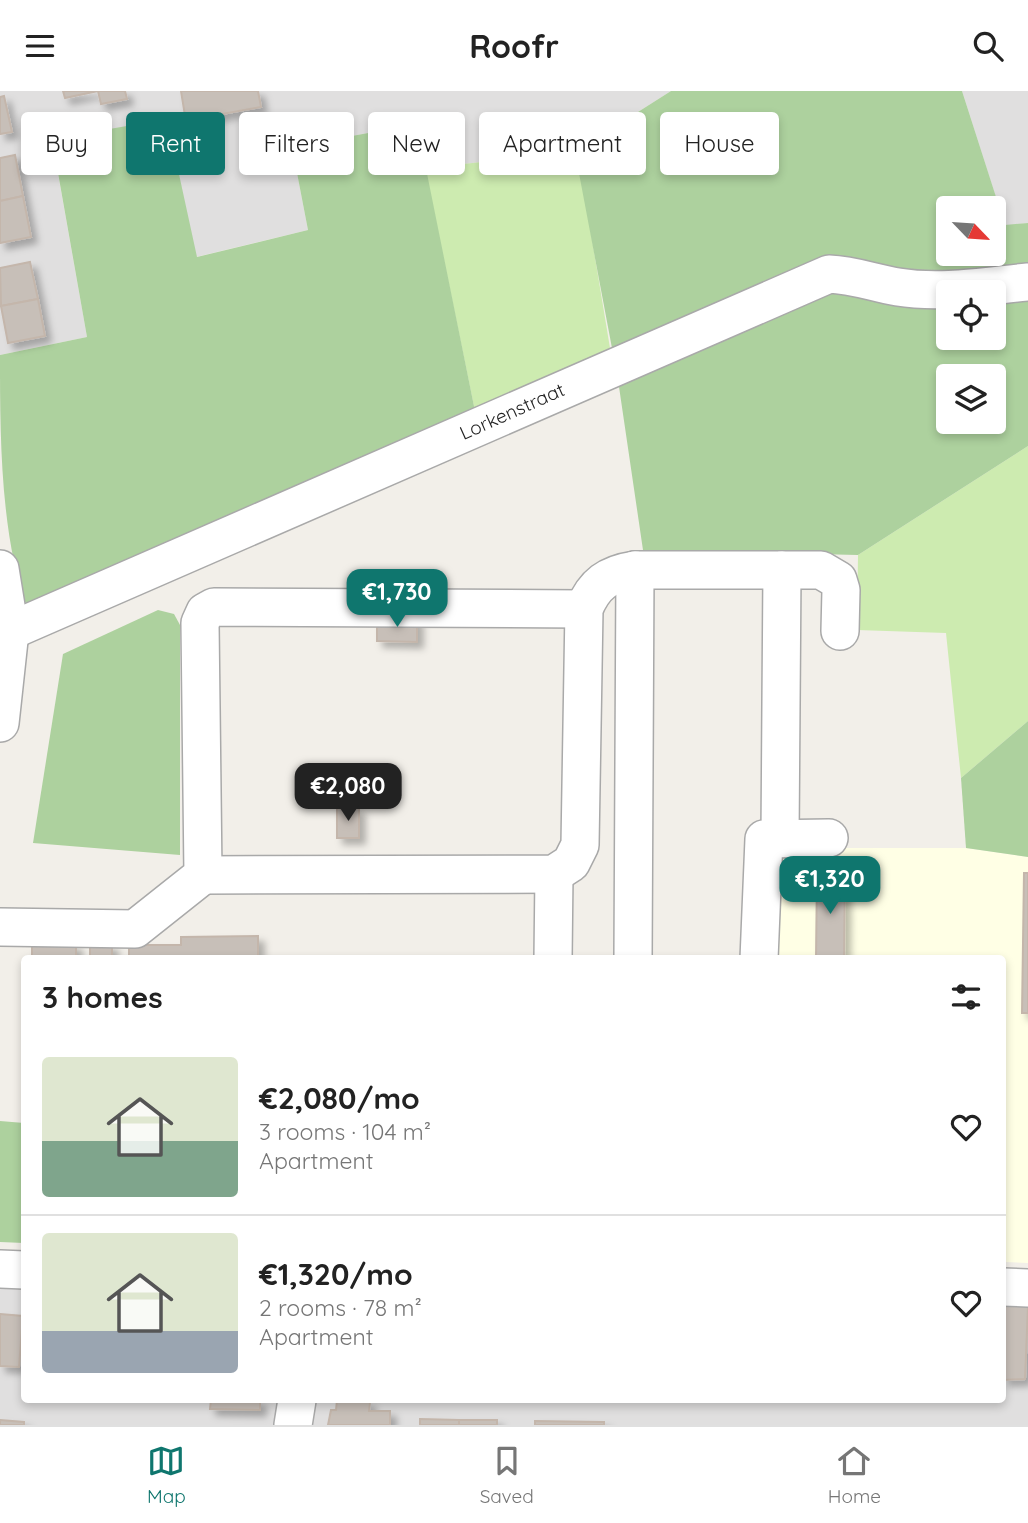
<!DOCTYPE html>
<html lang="en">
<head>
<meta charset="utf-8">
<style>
	body { margin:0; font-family:Quicksand,sans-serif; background:#f6f6f6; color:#222; height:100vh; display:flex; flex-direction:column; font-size:26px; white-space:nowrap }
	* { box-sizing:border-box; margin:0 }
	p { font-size:23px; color:#767676 }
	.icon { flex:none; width:38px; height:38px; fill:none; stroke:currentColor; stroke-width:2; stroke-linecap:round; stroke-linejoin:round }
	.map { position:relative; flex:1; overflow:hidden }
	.panel { position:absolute; left:21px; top:864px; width:985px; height:448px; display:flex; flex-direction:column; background:#fff; border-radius:7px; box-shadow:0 4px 10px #0003 }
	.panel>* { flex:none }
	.top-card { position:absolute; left:21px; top:21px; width:987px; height:63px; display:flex; gap:14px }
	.needle { width:46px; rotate:115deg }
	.tools { position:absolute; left:936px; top:105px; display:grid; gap:14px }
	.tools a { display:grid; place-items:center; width:70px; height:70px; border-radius:7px; background:#fff; box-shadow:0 4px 10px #0003; font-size:35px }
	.price { position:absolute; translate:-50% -60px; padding:0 16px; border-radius:14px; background:#0f766e; color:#fff; font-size:23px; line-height:46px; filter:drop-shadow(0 2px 4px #0008) }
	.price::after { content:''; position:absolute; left:50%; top:42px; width:21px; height:16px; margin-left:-10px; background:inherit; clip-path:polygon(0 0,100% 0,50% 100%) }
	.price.active { background:#222; color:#fff }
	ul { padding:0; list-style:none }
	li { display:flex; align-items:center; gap:21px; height:175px; padding:0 21px }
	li+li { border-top:2px solid #e0e0e0 }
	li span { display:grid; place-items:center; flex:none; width:196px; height:140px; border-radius:7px; color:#555 }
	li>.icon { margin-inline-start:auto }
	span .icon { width:84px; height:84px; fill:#fffc; stroke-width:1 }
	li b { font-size:30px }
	h2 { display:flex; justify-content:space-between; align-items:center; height:84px; padding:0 21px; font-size:30px }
	.chip { padding:0 24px; border-radius:7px; background:#fff; box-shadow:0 4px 10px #0003; font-size:24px; line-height:63px }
	.chip.active { background:#0f766e; color:#fff }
	header { display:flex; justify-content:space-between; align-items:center; height:91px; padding:0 21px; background:#fff; font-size:32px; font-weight:700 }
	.tab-bar { display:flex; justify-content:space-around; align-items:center; height:98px; border-top:2px solid #e0e0e0; background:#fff; font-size:19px; color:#767676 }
	.tab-bar a { display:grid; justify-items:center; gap:4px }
	.tab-bar .active { color:#0f766e }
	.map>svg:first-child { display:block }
	.residential { fill:#e0dfdf }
	.education { fill:#ffffe5 }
	.grass { fill:#cdebb0 }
	.forest { fill:#add19e; fill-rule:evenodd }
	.building { fill:#c7bfb8; stroke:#c4b6ab; stroke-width:2; filter:url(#shadow) }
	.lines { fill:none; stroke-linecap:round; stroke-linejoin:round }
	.minor-casing { stroke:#a9a9a9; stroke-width:40 }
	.minor { stroke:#fff; stroke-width:37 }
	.labels { text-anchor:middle; stroke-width:5; stroke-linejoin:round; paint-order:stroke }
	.street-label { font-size:19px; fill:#222; stroke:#fff }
</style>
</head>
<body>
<header><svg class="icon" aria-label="menu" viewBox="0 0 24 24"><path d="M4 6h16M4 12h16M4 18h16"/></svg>Roofr<svg class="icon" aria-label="search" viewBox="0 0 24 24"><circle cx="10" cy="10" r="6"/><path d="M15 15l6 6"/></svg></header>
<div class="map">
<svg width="1028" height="1334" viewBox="0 0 1028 1334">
	<defs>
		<filter id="shadow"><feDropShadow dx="6" dy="6" stdDeviation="3.5" flood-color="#0004"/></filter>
	</defs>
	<rect width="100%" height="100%" fill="#f2efe9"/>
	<!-- residential -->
	<g class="residential">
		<polygon points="0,0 671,0 575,61 425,77 417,33 292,56 308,139 196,166 167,29 52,49 87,246 0,264"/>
		<polygon points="962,0 1028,0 1028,132 1005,135"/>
		<polygon points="0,1193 24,1193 24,1309 1003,1309 1003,1213 1028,1214 1028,1334 0,1334"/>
	</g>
	<!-- education -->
	<polygon class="education" points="772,757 966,757 1028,766 1028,1172 1003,1171 1003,868 769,868"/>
	<!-- grass -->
	<g class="grass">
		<polygon points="575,61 582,88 611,263 477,330 425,77"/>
		<polygon points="1028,355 1028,630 961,687 946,542 857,539 858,464"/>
	</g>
	<!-- forest -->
	<g class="forest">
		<path d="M671,0H962L1005,134L1028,132V355L858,464L643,459L618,289L575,61ZM948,117H994V163H948ZM948,201H994V247H948ZM948,285H994V331H948Z"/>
		<path d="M167,28L197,166L308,139L292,56L417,33L477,330L29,521C0,449 0,343 0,264L87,246L52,48Z"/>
		<polygon points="158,519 174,523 180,534 180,764 33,752 63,563"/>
		<polygon points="1028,630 1028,766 966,757 961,687"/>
		<polygon points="0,1030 24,1032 24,1152 0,1151"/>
	</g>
	<!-- building -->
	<g class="building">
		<polygon points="63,0 125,0 127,8 101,13 98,0 65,7"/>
		<polygon points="181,0 258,0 261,16 200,27 202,34 187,37"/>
		<polygon points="4,5 12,41 0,43 0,6"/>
		<polygon points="15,64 23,105 0,110 0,67"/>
		<polygon points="23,105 31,146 0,152 0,110"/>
		<polygon points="30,171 38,208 1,215 0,177"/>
		<polygon points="38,208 45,245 8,252 1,215"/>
		<polygon points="377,526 417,527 417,551 377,550"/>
		<rect x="337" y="717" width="22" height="30"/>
		<polygon points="817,782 845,782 844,868 816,868"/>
		<polygon points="1024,782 1028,782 1028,922 1022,922"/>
		<polygon points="258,845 258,868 129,868 129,854 181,854 181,846"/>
		<rect x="32" y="853" width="44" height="15"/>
		<polygon points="112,853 112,868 90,868 90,854"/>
		<polygon points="1003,1215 1028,1215 1025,1288 1003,1289"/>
		<polygon points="0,1223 23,1225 19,1276 0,1275"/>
		<polygon points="211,1309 260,1309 260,1319 210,1318"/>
		<polygon points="337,1309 370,1311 369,1320 390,1320 390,1334 328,1334 331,1319 336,1319"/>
		<polygon points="420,1328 459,1329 459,1334 420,1334"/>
		<polygon points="0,1329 24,1331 24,1334 0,1334"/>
		<rect x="459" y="1329" width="38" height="5"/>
		<polygon points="535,1330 604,1331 604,1334 535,1334"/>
	</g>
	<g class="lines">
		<!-- minor casing -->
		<g class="minor-casing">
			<g id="minor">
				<polyline points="0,478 10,540 0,632"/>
				<path d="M10,540L829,183C854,184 874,192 898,196C941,203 985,195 1028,191"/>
				<polyline points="780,747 782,479"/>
				<path d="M203,784L554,783L571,772L580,754L584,518C594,493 608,483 635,479H821L838,489L841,499L840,540"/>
				<polyline points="0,836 135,838 203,784 200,532 205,521 214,516 584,518"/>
				<polyline points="553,868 554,783"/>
				<polyline points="633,868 635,479"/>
				<polyline points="759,868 764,748 829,747"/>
				<polyline points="0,1178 24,1179"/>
				<polyline points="1003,1196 1028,1197"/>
				<polyline points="293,1334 297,1309"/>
			</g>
		</g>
		<!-- minor -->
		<use href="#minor" class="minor"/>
	</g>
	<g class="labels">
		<!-- street labels -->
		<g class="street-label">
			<text transform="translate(512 320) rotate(-24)" y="7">Lorkenstraat</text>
		</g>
	</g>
</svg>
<div class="tools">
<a><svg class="needle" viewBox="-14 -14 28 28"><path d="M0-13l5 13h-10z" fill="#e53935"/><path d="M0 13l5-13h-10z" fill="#767676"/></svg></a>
<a><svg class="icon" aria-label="locate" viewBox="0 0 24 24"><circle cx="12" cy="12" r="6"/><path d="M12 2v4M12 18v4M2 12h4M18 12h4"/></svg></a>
<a><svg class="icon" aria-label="layers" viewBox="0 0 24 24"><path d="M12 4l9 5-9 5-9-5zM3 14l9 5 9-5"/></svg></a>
</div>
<b class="price" style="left:397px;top:538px">€1,730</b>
<b class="price active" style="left:348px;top:732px">€2,080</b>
<b class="price" style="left:830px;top:825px">€1,320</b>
<div class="top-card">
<a class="chip">Buy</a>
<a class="chip active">Rent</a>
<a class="chip">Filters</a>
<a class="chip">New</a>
<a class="chip">Apartment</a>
<a class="chip">House</a>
</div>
<section class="panel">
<h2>3 homes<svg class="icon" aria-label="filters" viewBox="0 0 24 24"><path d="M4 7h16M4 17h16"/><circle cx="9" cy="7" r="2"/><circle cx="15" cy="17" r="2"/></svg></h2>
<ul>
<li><span style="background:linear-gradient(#dfe7d0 60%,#7fa58c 0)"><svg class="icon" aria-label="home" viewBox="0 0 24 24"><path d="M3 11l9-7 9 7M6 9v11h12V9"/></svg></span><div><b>€2,080/mo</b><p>3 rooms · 104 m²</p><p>Apartment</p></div><svg class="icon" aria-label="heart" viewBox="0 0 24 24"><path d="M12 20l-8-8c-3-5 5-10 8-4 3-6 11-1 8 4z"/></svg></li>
<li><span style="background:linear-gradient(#dfe7d0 70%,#9aa5b1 0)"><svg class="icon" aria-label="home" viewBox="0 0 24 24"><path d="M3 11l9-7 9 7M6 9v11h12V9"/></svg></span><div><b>€1,320/mo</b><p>2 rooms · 78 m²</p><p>Apartment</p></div><svg class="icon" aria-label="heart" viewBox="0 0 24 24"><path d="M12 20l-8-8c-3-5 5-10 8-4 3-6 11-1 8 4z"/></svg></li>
</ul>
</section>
</div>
<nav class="tab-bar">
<a class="active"><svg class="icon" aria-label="map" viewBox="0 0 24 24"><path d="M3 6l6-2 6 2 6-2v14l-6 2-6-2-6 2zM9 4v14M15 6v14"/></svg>Map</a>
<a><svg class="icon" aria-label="saved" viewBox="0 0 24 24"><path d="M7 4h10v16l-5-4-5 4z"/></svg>Saved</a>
<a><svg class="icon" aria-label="home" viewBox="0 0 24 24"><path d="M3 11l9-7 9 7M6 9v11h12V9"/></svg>Home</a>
</nav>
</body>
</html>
